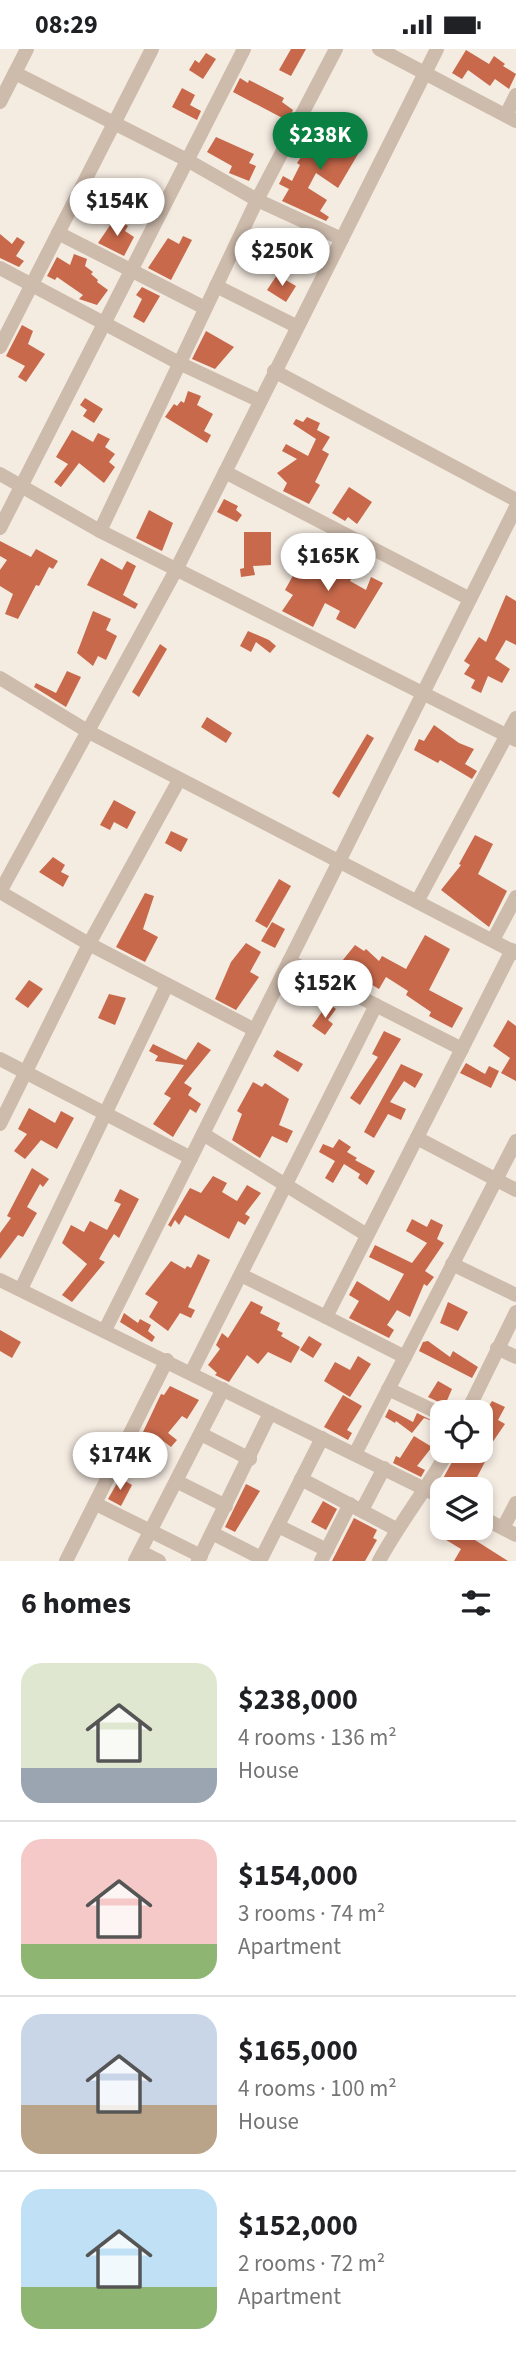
<!DOCTYPE html>
<html lang="en">
<head>
<meta charset="utf-8">
<style>
	body { margin:0; font-family:"Source Sans 3",sans-serif; background:#f2f2f2; color:#202124; height:100vh; display:flex; flex-direction:column; font-size:26px; white-space:nowrap }
	* { box-sizing:border-box; margin:0 }
	p { font-size:23px; color:#757577 }
	.icon { flex:none; width:38px; height:38px; fill:none; stroke:currentColor; stroke-width:2; stroke-linecap:round; stroke-linejoin:round }
	.map { position:relative; height:1512px; overflow:hidden }
	.side { display:flex; flex-direction:column; background:#fff; flex:1 }
	.side>* { flex:none }
	.tools { position:absolute; left:430px; top:1351px; display:grid; gap:14px }
	.tools a { display:grid; place-items:center; width:63px; height:63px; border-radius:14px; background:#fff; box-shadow:0 4px 10px #0003; font-size:35px }
	.price { position:absolute; translate:-50% -60px; padding:0 16px; border-radius:24px; background:#fff; color:#222; font-size:23px; line-height:46px; filter:drop-shadow(0 2px 4px #0008) }
	.price::after { content:''; position:absolute; left:50%; top:42px; width:21px; height:16px; margin-left:-10px; background:inherit; clip-path:polygon(0 0,100% 0,50% 100%) }
	.price.selected { background:#0b8043; color:#fff }
	ul { padding:0; list-style:none }
	li { display:flex; align-items:center; gap:21px; height:175px; padding:0 21px }
	li+li { border-top:2px solid #e0e0e0 }
	li span { display:grid; place-items:center; flex:none; width:196px; height:140px; border-radius:21px; color:#555 }
	li>.icon { margin-inline-start:auto }
	span .icon { width:84px; height:84px; fill:#fffc; stroke-width:1 }
	li b { font-size:30px }
	h2 { display:flex; justify-content:space-between; align-items:center; height:84px; padding:0 21px; font-size:30px }
	.status { display:flex; justify-content:space-between; align-items:center; height:49px; padding:0 35px; background:#fff; direction:ltr }
	.status svg { height:19px; fill:currentColor }
	.map>svg:first-child { display:block }
	.building { fill:#c8694b }
	.lines { fill:none; stroke-linecap:round; stroke-linejoin:round }
	.minor { stroke:#cdbbac; stroke-width:14 }
</style>
</head>
<body>
<div class="status"><b>08:29</b><svg viewBox="0 0 49 12"><path d="M0 12V9h3v3zM5 12V6h3v6zM10 12V3h3v9zM15 12V0h3v12zM26 1h20v11H26zM47 4h2v5h-2z"/></svg></div>
<div class="map">
<svg width="516" height="1512" viewBox="0 0 516 1512">
	<rect width="100%" height="100%" fill="#f4ebe1"/>
	<!-- building -->
	<g class="building">
		<polygon points="291,0 306,0 291,27 279,21"/>
		<polygon points="466,1 489,15 494,7 505,15 503,17 516,25 509,40 495,30 490,37 468,21 462,30 452,24"/>
		<polygon points="206,4 216,10 203,30 189,21 195,11 199,14"/>
		<polygon points="240,29 248,34 249,31 284,49 282,53 293,61 288,72 233,43"/>
		<polygon points="182,39 195,46 190,56 201,62 197,71 172,58"/>
		<polygon points="340,81 357,91 354,96 361,100 338,139 316,124 308,139 327,151 320,162 329,168 326,172 282,152 289,140 279,135 283,127 292,132 300,116 297,114 314,89 329,99"/>
		<polygon points="216,88 254,105 249,114 256,117 249,132 229,124 232,117 207,103"/>
		<polygon points="115,169 128,177 125,182 134,188 124,207 98,194"/>
		<polygon points="0,185 12,195 17,188 25,193 16,207 24,212 19,218 0,209"/>
		<polygon points="183,187 192,191 171,231 148,219 168,189 179,195"/>
		<polygon points="74,205 87,210 85,217 93,223 91,225 98,231 97,233 108,241 97,256 79,250 83,246 57,228 55,231 47,227 57,208 70,216"/>
		<polygon points="277,226 296,237 286,253 267,241"/>
		<polygon points="142,238 160,247 144,274 133,268 142,250 136,246"/>
		<polygon points="22,276 33,282 28,295 45,305 26,333 18,328 25,317 6,307"/>
		<polygon points="206,282 234,298 215,320 192,310"/>
		<polygon points="188,342 201,347 197,356 213,365 204,382 211,386 207,394 165,368 174,355 177,357 181,352 184,354"/>
		<polygon points="85,349 103,360 94,374 83,367 87,361 80,356"/>
		<polygon points="307,368 320,374 317,381 330,388 322,401 329,405 315,433 320,436 309,455 283,442 287,434 277,424 297,410 282,402 286,395 308,407 316,390 293,375 296,370 303,373"/>
		<polygon points="72,381 93,393 98,384 110,390 105,398 115,405 109,413 115,418 104,434 79,414 61,438 54,433 68,415 56,408"/>
		<polygon points="349,438 372,453 357,475 348,468 345,472 332,464"/>
		<polygon points="224,450 238,457 236,461 242,466 237,473 217,463"/>
		<polygon points="149,461 173,474 162,502 136,489"/>
		<polygon points="244,483 271,483 271,516 253,517 255,526 241,528 240,520 244,519"/>
		<polygon points="0,492 31,508 36,500 58,512 53,520 49,518 39,537 36,536 18,570 5,565 13,545 0,537 0,521 7,511 0,507"/>
		<polygon points="305,505 333,520 336,514 354,525 350,532 366,541 371,528 383,534 355,580 336,570 340,562 325,554 313,578 282,562 293,546 285,541"/>
		<polygon points="101,509 122,521 127,512 136,517 123,546 138,555 135,560 87,536"/>
		<polygon points="506,546 516,552 516,596 506,591 495,610 510,620 502,634 488,627 481,644 471,639 475,631 464,625 470,616 464,612 479,588 486,593"/>
		<polygon points="93,562 111,570 106,581 117,587 106,611 98,607 93,617 77,604"/>
		<polygon points="248,582 269,591 276,597 270,604 256,593 251,603 240,597"/>
		<polygon points="160,595 167,600 139,648 132,643"/>
		<polygon points="67,622 81,628 66,658 34,638 36,634 56,644"/>
		<polygon points="207,668 232,684 226,694 201,678"/>
		<polygon points="434,676 459,694 474,700 465,715 477,722 472,730 440,711 438,714 414,701 419,690 424,692"/>
		<polygon points="367,685 374,689 339,749 332,744"/>
		<polygon points="114,751 136,763 127,780 114,773 110,781 100,776"/>
		<polygon points="171,782 188,790 181,803 165,794"/>
		<polygon points="475,786 493,795 478,825 507,842 489,878 441,841 461,816 459,815"/>
		<polygon points="53,808 65,816 61,823 69,827 63,838 39,823"/>
		<polygon points="279,830 291,837 267,879 255,872"/>
		<polygon points="145,844 154,847 143,880 158,888 145,913 116,898"/>
		<polygon points="272,873 285,880 275,899 261,892"/>
		<polygon points="425,886 450,900 429,941 463,959 452,979 429,967 431,963 406,946 408,942 386,928 379,940 367,933 369,929 354,920 349,926 338,917 355,896 364,902 366,900 379,912 382,907 406,920"/>
		<polygon points="246,894 261,903 250,923 259,928 236,961 215,950 231,913"/>
		<polygon points="29,931 43,940 28,959 15,950"/>
		<polygon points="109,945 126,949 115,976 98,969"/>
		<polygon points="328,954 336,960 328,971 333,975 325,986 312,977"/>
		<polygon points="508,971 516,977 516,1032 501,1024 510,1009 493,997"/>
		<polygon points="384,982 401,990 360,1056 350,1049 378,1008 372,1005"/>
		<polygon points="198,993 211,1001 184,1034 192,1039 188,1046 201,1055 196,1064 190,1060 173,1088 153,1075 171,1049 164,1045 184,1016 155,1012 158,1007 149,1002 153,995 186,1011"/>
		<polygon points="277,1001 303,1015 298,1023 273,1007"/>
		<polygon points="466,1014 485,1025 489,1017 499,1022 491,1039 460,1024"/>
		<polygon points="401,1015 423,1025 415,1039 404,1032 390,1053 406,1060 401,1071 388,1065 374,1089 364,1083"/>
		<polygon points="253,1033 262,1038 265,1034 289,1050 279,1076 293,1082 287,1094 272,1087 260,1109 232,1091 242,1065 237,1062"/>
		<polygon points="29,1059 55,1074 61,1062 74,1069 57,1100 41,1091 25,1110 14,1102 27,1085 18,1080"/>
		<polygon points="339,1090 351,1098 347,1103 357,1109 355,1111 375,1122 367,1136 358,1129 360,1125 344,1115 333,1134 325,1129 335,1112 319,1103 323,1095 333,1099"/>
		<polygon points="32,1119 49,1130 43,1138 40,1135 27,1158 37,1164 23,1188 18,1186 0,1210 0,1184 11,1169 7,1167"/>
		<polygon points="213,1127 227,1134 222,1143 237,1152 247,1136 261,1144 245,1165 250,1168 245,1176 238,1172 229,1190 185,1166 179,1176 175,1171 171,1178 168,1176 190,1139 201,1144"/>
		<polygon points="120,1140 139,1150 119,1189 114,1185 108,1194 99,1210 105,1213 72,1253 62,1246 87,1215 62,1194 71,1176 84,1183 90,1172 109,1182 107,1181 121,1155 114,1152"/>
		<polygon points="412,1170 427,1178 431,1170 443,1176 437,1190 444,1194 425,1222 434,1228 427,1237 424,1235 410,1268 397,1261 387,1276 394,1281 389,1289 349,1269 359,1252 349,1246 357,1232 389,1252 404,1225 369,1208 375,1196 412,1214 427,1194 406,1182"/>
		<polygon points="198,1205 210,1211 188,1258 195,1261 191,1269 180,1264 168,1282 149,1268 158,1253 145,1245 171,1212 185,1220 187,1217 191,1219"/>
		<polygon points="251,1252 263,1258 260,1264 280,1274 277,1281 283,1284 281,1287 300,1298 291,1314 268,1303 258,1315 247,1306 229,1333 215,1326 217,1324 208,1316 220,1300 216,1296 222,1284 228,1289"/>
		<polygon points="448,1253 468,1263 458,1282 440,1274"/>
		<polygon points="124,1264 138,1274 140,1270 151,1276 148,1282 155,1288 152,1293 120,1273"/>
		<polygon points="0,1281 21,1293 12,1309 0,1302"/>
		<polygon points="309,1287 322,1295 313,1309 300,1301"/>
		<polygon points="428,1292 450,1308 453,1302 478,1318 472,1329 419,1302 423,1293"/>
		<polygon points="358,1307 371,1315 350,1348 324,1332 335,1313 350,1321"/>
		<polygon points="438,1332 452,1340 445,1356 428,1348"/>
		<polygon points="170,1337 199,1351 187,1370 182,1367 168,1384 177,1391 171,1398 158,1388 147,1407 135,1400 161,1345 164,1346"/>
		<polygon points="343,1346 362,1357 347,1381 352,1384 348,1391 324,1378"/>
		<polygon points="492,1352 505,1358 498,1371 505,1375 483,1407 487,1409 474,1434 485,1440 450,1440 440,1435 458,1402 471,1402 481,1406 481,1385 489,1374 481,1370 481,1357 487,1360"/>
		<polygon points="389,1360 413,1373 417,1364 435,1373 424,1369 412,1384 396,1372 395,1374 385,1368"/>
		<polygon points="414,1387 432,1398 417,1417 425,1421 421,1428 393,1414 396,1407 400,1409"/>
		<polygon points="120,1429 132,1436 121,1457 108,1450"/>
		<polygon points="246,1435 260,1442 235,1483 225,1478"/>
		<polygon points="323,1452 337,1460 326,1481 311,1473"/>
		<polygon points="354,1469 377,1481 373,1489 377,1491 365,1512 332,1512"/>
		<polygon points="438,1474 465,1490 467,1486 508,1512 454,1512 461,1500 433,1483"/>
	</g>
	<g class="lines">
		<!-- minor -->
		<g class="minor">
			<polyline points="379,0 516,72"/>
			<polyline points="15,24 187,111 257,151 342,190"/>
			<polyline points="0,53 27,0"/>
			<polyline points="506,66 516,46"/>
			<polyline points="58,184 205,259"/>
			<polyline points="0,219 179,314 260,352"/>
			<polyline points="216,237 296,277"/>
			<polyline points="0,298 152,0"/>
			<polyline points="274,322 516,451"/>
			<polyline points="225,423 470,550"/>
			<polyline points="0,425 100,482 516,691"/>
			<polyline points="0,479 244,0"/>
			<polyline points="100,482 257,151 336,0"/>
			<polyline points="0,629 89,683 516,904"/>
			<polyline points="0,843 176,521 437,0"/>
			<polyline points="0,843 89,895 255,981"/>
			<polyline points="418,851 516,669"/>
			<polyline points="493,891 516,848"/>
			<polyline points="289,912 462,1000"/>
			<polyline points="0,1010 191,1109"/>
			<polyline points="0,1075 89,895 179,731"/>
			<polyline points="203,1085 367,1186"/>
			<polyline points="417,1089 516,1141"/>
			<polyline points="452,1215 516,1246"/>
			<polyline points="241,1226 326,1268"/>
			<polyline points="0,1231 443,1449"/>
			<polyline points="21,1240 167,936"/>
			<polyline points="105,1281 516,458"/>
			<polyline points="497,1299 516,1308"/>
			<polyline points="405,1308 326,1268 512,901"/>
			<polyline points="191,1324 376,956"/>
			<polyline points="388,1340 443,1366"/>
			<polyline points="467,1363 516,1263"/>
			<polyline points="201,1385 250,1410"/>
			<polyline points="355,1405 516,1092"/>
			<polyline points="301,1430 396,1480"/>
			<polyline points="178,1433 226,1457"/>
			<polyline points="96,1455 201,1507"/>
			<polyline points="362,1461 384,1419"/>
			<polyline points="481,1468 516,1486"/>
			<polyline points="278,1477 327,1501"/>
			<polyline points="503,1479 516,1454"/>
			<polyline points="212,1484 261,1509"/>
			<polyline points="141,1503 159,1512"/>
			<polyline points="66,1512 167,1311"/>
			<polyline points="135,1512 223,1340"/>
			<polyline points="198,1512 270,1364"/>
			<polyline points="260,1512 322,1389"/>
			<polyline points="321,1512 350,1455"/>
			<path d="M379,1512C400,1473 427,1440 448,1402"/>
		</g>
	</g>
</svg>
<div class="tools">
<a><svg class="icon" aria-label="locate" viewBox="0 0 24 24"><circle cx="12" cy="12" r="6"/><path d="M12 2v4M12 18v4M2 12h4M18 12h4"/></svg></a>
<a><svg class="icon" aria-label="layers" viewBox="0 0 24 24"><path d="M12 4l9 5-9 5-9-5zM3 14l9 5 9-5"/></svg></a>
</div>
<b class="price selected" style="left:320px;top:123px">$238K</b>
<b class="price" style="left:117px;top:189px">$154K</b>
<b class="price" style="left:282px;top:239px">$250K</b>
<b class="price" style="left:328px;top:544px">$165K</b>
<b class="price" style="left:325px;top:971px">$152K</b>
<b class="price" style="left:120px;top:1443px">$174K</b>
</div>
<section class="side">
<h2>6 homes<svg class="icon" aria-label="filters" viewBox="0 0 24 24"><path d="M4 7h16M4 17h16"/><circle cx="9" cy="7" r="2"/><circle cx="15" cy="17" r="2"/></svg></h2>
<ul>
<li><span style="background:linear-gradient(#dfe7d0 75%,#9aa5b1 0)"><svg class="icon" aria-label="home" viewBox="0 0 24 24"><path d="M3 11l9-7 9 7M6 9v11h12V9"/></svg></span><div><b>$238,000</b><p>4 rooms · 136 m²</p><p>House</p></div></li>
<li><span style="background:linear-gradient(#f6c9c9 75%,#8fb573 0)"><svg class="icon" aria-label="home" viewBox="0 0 24 24"><path d="M3 11l9-7 9 7M6 9v11h12V9"/></svg></span><div><b>$154,000</b><p>3 rooms · 74 m²</p><p>Apartment</p></div></li>
<li><span style="background:linear-gradient(#c9d6e8 65%,#b9a48a 0)"><svg class="icon" aria-label="home" viewBox="0 0 24 24"><path d="M3 11l9-7 9 7M6 9v11h12V9"/></svg></span><div><b>$165,000</b><p>4 rooms · 100 m²</p><p>House</p></div></li>
<li><span style="background:linear-gradient(#bfe0f5 70%,#8fb573 0)"><svg class="icon" aria-label="home" viewBox="0 0 24 24"><path d="M3 11l9-7 9 7M6 9v11h12V9"/></svg></span><div><b>$152,000</b><p>2 rooms · 72 m²</p><p>Apartment</p></div></li>
</ul>
</section>
</body>
</html>
